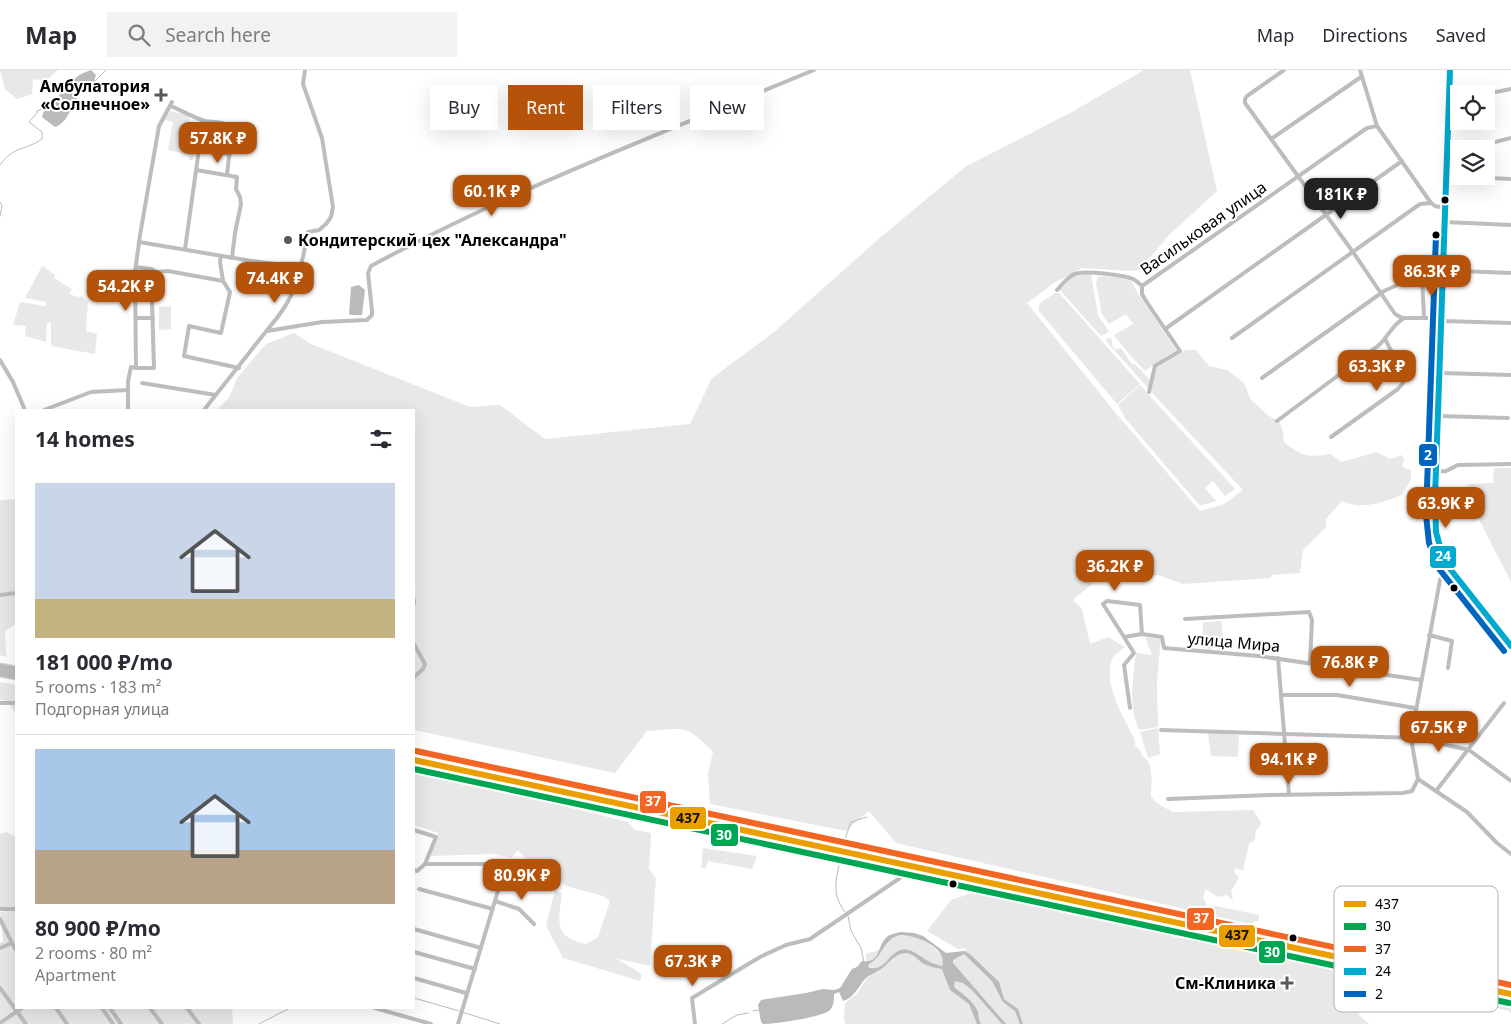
<!DOCTYPE html>
<html lang="en">
<head>
<meta charset="utf-8">
<style>
	body { margin:0; font-family:"Noto Sans",sans-serif; background:#f2f2f3; color:#2b2b33; height:100vh; display:flex; flex-direction:column; font-size:19px; white-space:nowrap }
	* { box-sizing:border-box; margin:0 }
	p { font-size:16px; color:#7c7c81 }
	.icon { flex:none; width:28px; height:28px; fill:none; stroke:currentColor; stroke-width:2; stroke-linecap:round; stroke-linejoin:round }
	.map { position:relative; flex:1; overflow:hidden }
	.details { position:absolute; left:15px; top:339px; width:400px; height:600px; display:flex; flex-direction:column; background:#fff; border-radius:0px; box-shadow:0 5px 20px #0002 }
	.details>* { flex:none }
	.hud { position:absolute; left:430px; top:15px; width:475px; height:45px; display:flex; gap:10px }
	.tools { position:absolute; left:1450px; top:15px; display:grid; gap:10px }
	.tools a { display:grid; place-items:center; width:45px; height:45px; border-radius:0px; background:#fff; box-shadow:0 5px 20px #0002; font-size:25px }
	.price { position:absolute; translate:-50% -42px; padding:0 11px; border-radius:10px; background:#b45309; color:#fff; font-size:16px; line-height:32px; filter:drop-shadow(0 1px 2px #0008) }
	.price::after { content:''; position:absolute; left:50%; top:30px; width:15px; height:11px; margin-left:-8px; background:inherit; clip-path:polygon(0 0,100% 0,50% 100%) }
	.price.current { background:#222; color:#fff }
	ul { padding:0; list-style:none }
	li { display:grid; align-content:center; gap:10px; height:265px; padding:0 20px }
	li+li { border-top:1px solid #e1e1e2 }
	li span { display:grid; place-items:center; height:155px; border-radius:0px; color:#555 }
	li>.icon { margin-inline-start:auto }
	span .icon { width:90px; height:90px; fill:#fffc; stroke-width:1 }
	li b { font-size:21px }
	h2 { display:flex; justify-content:space-between; align-items:center; height:60px; padding:0 20px; font-size:21px }
	.chip { padding:0 18px; border-radius:0px; background:#fff; box-shadow:0 5px 20px #0002; font-size:18px; line-height:45px }
	.chip.current { background:#b45309; color:#fff }
	header { display:flex; align-items:center; gap:30px; box-sizing:border-box; height:70px; padding:0 25px; background:#fff; border-bottom:1px solid #e1e1e2 }
	header strong { font-size:24px }
	nav { display:flex; gap:28px; margin-inline-start:auto; font-size:18px }
	.search { width:350px; height:45px; background:#f2f2f3; display:flex; align-items:center; gap:12px; box-sizing:border-box; padding:0 18px; border-radius:0px; color:#7c7c81; font-size:19px }
	.map>svg:first-child { display:block }
	.green { fill:#e8e8e8 }
	.water { fill:#bababa; fill-rule:evenodd }
	.lines { fill:none; stroke-linecap:round; stroke-linejoin:round }
	.stream { stroke:#bababa; stroke-width:1 }
	.trunk-casing { stroke:#dbdbdb; stroke-width:9 }
	.minor { stroke:#bdbdbd; stroke-width:4 }
	.secondary { stroke:#bfbfbf; stroke-width:5.5 }
	.trunk { stroke:#bdbdbd; stroke-width:7 }
	.bus-1-casing { stroke:#fff; stroke-width:10 }
	.bus-2-casing { stroke:#fff; stroke-width:10 }
	.bus-3-casing { stroke:#fff; stroke-width:10 }
	.bus-4-casing { stroke:#fff; stroke-width:10 }
	.bus-5-casing { stroke:#fff; stroke-width:10 }
	.bus-1 { stroke:#eb9e00; stroke-width:6 }
	.bus-2 { stroke:#00a651; stroke-width:6 }
	.bus-3 { stroke:#f26522; stroke-width:6 }
	.bus-4 { stroke:#00a9ce; stroke-width:6 }
	.bus-5 { stroke:#0065bd; stroke-width:6 }
	.poi-dot { fill:#595959; stroke:#fff; stroke-width:2 }
	.bus-dot { fill:#000; stroke:#fff; stroke-width:2 }
	.labels { text-anchor:middle; stroke-width:4; stroke-linejoin:round; paint-order:stroke }
	.poi-label { font-size:16px; font-weight:bold; fill:#000; stroke:#fff; text-anchor:end }
	.street-label { font-size:16px; fill:#000; stroke:#fff }
	.key { fill:#fff; stroke:#b2b2b2; stroke-width:1 }
	.key-label { font-size:14px; fill:#000 }
	.line-badge { stroke:#fff; stroke-width:2 }
	.badge-label { font-size:14px; text-anchor:middle; font-weight:bold; fill:#fff }
	.pale-badge-label { font-size:14px; text-anchor:middle; font-weight:bold; fill:#111 }
</style>
</head>
<body>
<header>
<strong>Map</strong>
<div class="search"><svg class="icon" aria-label="search" viewBox="0 0 24 24"><circle cx="10" cy="10" r="6"/><path d="M15 15l6 6"/></svg>Search here</div>
<nav><a>Map</a><a>Directions</a><a>Saved</a></nav>
</header>
<div class="map">
<svg width="1511" height="954" viewBox="0 0 1511 954">
	<rect width="100%" height="100%" fill="#fff"/>
	<!-- green -->
	<g class="green">
		<path d="M0,0H58C48,9 46,12 33,9L32,24L17,29L5,19Z"/>
		<path d="M1144,0H1190L1217,121L1168,166L1140,200L1129,201L1082,198L1054,213L1027,233L1114,341L1200,441L1224,434L1243,420L1151,322L1157,298L1186,280H1196L1209,296L1227,300L1244,313L1251,330L1269,346L1279,351L1283,361L1284,372C1301,386 1309,388 1330,384L1342,392L1377,382L1390,389L1402,385L1404,390L1402,395L1404,398L1411,400V409L1402,425C1383,433 1361,440 1342,431L1326,449V457L1303,480L1300,503L1272,505L1270,508L1183,514L1158,505H1138L1124,507L1108,504L1100,507L1073,530L1082,539L1090,574L1108,567L1125,577C1122,579 1118,582 1115,585C1098,606 1125,650 1135,670V676L1140,680L1142,686C1155,692 1151,715 1151,727L1158,734L1173,742L1253,740L1261,752L1260,757L1256,760L1255,770L1249,774L1243,801L1235,798L1234,802L1239,808L1231,821L1233,830L1226,825L1218,827L1206,819L1203,828L1208,837L1216,836L1259,845V850L1250,854L896,773L869,741L846,761L710,734L708,703L713,682C687,654 683,658 647,661L615,703L414,660V522L416,518L414,517V340H216L229,328L237,308L266,274L294,263L309,273L470,337L500,335L545,369L690,354L712,308L774,262L882,166L965,97L1072,42Z"/>
		<polygon points="170,41 187,45 190,48 187,65 196,66 193,90 189,90 190,85 168,80 173,52 164,50"/>
		<polygon points="42,196 55,205 54,208 72,219 69,224 78,227 81,226 88,232 86,261 97,264 95,284 51,276 51,253 47,253 46,272 25,266 26,256 13,255 20,232 46,236 46,232 25,228"/>
		<polygon points="1085,203 1091,204 1098,245 1109,262 1101,266 1060,220 1074,205"/>
		<polygon points="1103,206 1130,209 1137,222 1176,280 1145,301 1129,284 1114,265 1133,254 1126,244 1109,254 1102,244 1096,213 1098,207"/>
		<polygon points="1055,223 1059,223 1140,314 1117,334 1039,241 1039,234"/>
		<polygon points="171,236 171,259 159,260 159,237"/>
		<polygon points="1111,267 1113,277 1116,279 1121,278 1131,293 1135,294 1150,310 1148,318 1106,271 1106,269"/>
		<polygon points="1140,315 1235,419 1225,426 1213,411 1205,418 1216,431 1200,436 1125,348 1118,335"/>
		<polygon points="1494,398 1511,398 1511,512 1466,424 1468,414 1493,413"/>
		<polygon points="16,429 16,554 5,561 6,587 0,585 0,430"/>
		<polygon points="1221,551 1223,567 1212,567 1212,579 1202,578 1203,552"/>
		<path d="M1145,567L1161,569L1157,612L1158,657L1139,660C1128,635 1133,610 1136,583L1152,585Z"/>
		<polygon points="0,612 16,615 16,644 7,631 0,630"/>
		<polygon points="1158,658 1160,684 1148,688 1140,662"/>
		<polygon points="1208,663 1239,665 1238,687 1211,686"/>
		<path d="M414,699L551,728L564,736L628,752L635,760L651,763L649,799L656,808L650,896L615,888L642,904L640,911L563,888L546,856L555,820L562,823C559,851 552,867 586,874L598,867L610,831L603,826L566,816L552,801L553,813L530,794L518,780L511,788L495,784L430,786L438,763L414,755Z"/>
		<polygon points="6,762 16,767 16,838 0,841 0,764"/>
		<polygon points="703,778 757,786 752,799 708,791 706,799 701,797"/>
		<path d="M987,818L1511,930V944L1509,941L1497,938L1490,942L1468,930L1432,928L1388,921L1376,934L1358,944L1369,954H845L844,948L845,933C850,929 857,925 860,919C868,908 866,906 880,901L867,896L866,884C871,882 880,880 884,877C888,873 889,868 895,866C911,859 934,874 942,887L964,884L966,878L958,879L927,861L951,830Z"/>
		<polygon points="16,840 16,938 232,938 233,954 0,954 0,873 3,871 0,842"/>
	</g>
	<!-- water -->
	<g class="water">
		<path d="M91,0L96,5L93,15C87,18 81,21 77,28C72,37 66,54 55,57L42,47L43,43L74,9L81,4Z"/>
		<polygon points="359,215 365,220 362,245 351,245 349,244 351,217"/>
		<path d="M900,862L914,863L923,866L946,883L964,881L970,884L999,912L1004,929L1018,939L1023,954H1020L1015,941L1003,932L992,911L964,884L953,890V893L1006,954H1002L972,920L963,913L955,911L954,917C962,924 974,931 978,942C979,946 978,949 981,954H977L969,934L950,920L942,899C937,898 931,897 926,895C919,892 915,884 907,883C893,883 888,896 878,901C873,904 869,905 865,909C858,917 854,928 843,931L839,922L834,924C834,929 834,936 830,940C823,947 775,954 763,954L761,952L758,935L761,930L806,923L823,919L834,920L840,918L852,899L857,897L862,891C882,894 876,875 888,866C891,864 896,863 900,862ZM900,865C913,865 937,873 942,887C943,889 942,892 943,895L941,896C937,894 934,894 930,892C921,888 912,877 901,880C887,884 885,903 868,897L869,894C883,887 883,869 900,865Z"/>
	</g>
	<g class="lines">
		<!-- stream -->
		<g class="stream">
			<polyline points="94,12 106,0"/>
			<path d="M0,95C13,76 27,80 42,69V62L29,52L37,43V41L42,39V35L45,32L51,38"/>
			<polyline points="0,132 2,136 0,146"/>
			<polyline points="845,769 851,752 867,747"/>
			<path d="M841,785C837,807 830,823 845,842"/>
			<polyline points="848,846 851,861 861,878 864,892"/>
			<polyline points="414,928 459,941"/>
			<polyline points="753,941 759,940"/>
			<polyline points="462,942 500,954"/>
			<polyline points="259,954 290,938"/>
			<polyline points="722,954 737,945 748,943"/>
		</g>
		<!-- trunk casing -->
		<g class="trunk-casing">
			<g id="trunk">
				<polyline points="0,597 16,600"/>
				<polyline points="0,603 16,606"/>
				<polyline points="414,690 1511,924"/>
				<polyline points="873,783 1019,814"/>
			</g>
		</g>
		<!-- minor -->
		<g class="minor">
			<polyline points="1284,0 1247,26 1245,29 1245,33 1353,182 1395,244 1402,248 1442,248"/>
			<polyline points="1360,0 1377,56 1431,133 1435,136 1446,138"/>
			<polyline points="1486,24 1511,19"/>
			<polyline points="1449,28 1459,27"/>
			<path d="M171,36C180,40 197,49 205,51C216,53 224,50 232,59L227,105"/>
			<polyline points="1271,69 1361,7"/>
			<polyline points="1448,79 1479,76 1511,68"/>
			<polyline points="196,100 237,107 236,119 240,127 241,134 235,163 232,188"/>
			<polyline points="1447,106 1511,109"/>
			<polyline points="1445,152 1511,155"/>
			<polyline points="139,172 252,191 291,196 296,200 297,205"/>
			<polyline points="185,179 199,79 230,84"/>
			<polyline points="221,186 220,192 223,211 230,222 221,263 189,256 184,286 239,298"/>
			<polyline points="136,197 151,199 156,202 168,201 223,211"/>
			<polyline points="1443,199 1460,201 1511,203"/>
			<polyline points="1142,216 1367,58 1377,56"/>
			<path d="M1057,220C1062,215 1068,206 1075,204C1083,200 1124,205 1133,209C1137,211 1139,213 1142,216V224L1146,231L1180,281L1155,296L1149,322"/>
			<polyline points="136,248 153,248"/>
			<polyline points="1442,251 1511,253"/>
			<polyline points="1165,259 1402,91"/>
			<path d="M267,261L322,252L367,250L372,245V241L368,203L371,196C513,119 665,62 814,0"/>
			<polyline points="1232,268 1420,134 1431,133"/>
			<polyline points="0,290 13,312 25,340"/>
			<polyline points="136,298 154,298 151,199"/>
			<polyline points="1440,303 1511,305"/>
			<polyline points="1262,308 1384,221 1408,210 1416,207 1422,207 1424,247"/>
			<polyline points="142,313 216,325"/>
			<polyline points="44,340 91,322 128,320"/>
			<polyline points="128,340 128,311 131,297 136,298 135,202 140,165 159,56 172,32"/>
			<path d="M204,340C221,318 239,296 256,274C269,257 285,241 293,221C301,202 304,182 308,162L319,160L326,154L331,147L333,137L322,68L303,14L305,0"/>
			<polyline points="1438,346 1508,348"/>
			<path d="M1277,351L1379,275C1388,267 1392,255 1404,248"/>
			<polyline points="1331,367 1398,319 1403,313 1404,305 1385,269"/>
			<polyline points="1436,402 1446,401 1458,395 1511,394"/>
			<polyline points="0,525 16,523"/>
			<polyline points="414,530 414,534"/>
			<polyline points="1185,549 1309,542 1312,550 1310,593"/>
			<polyline points="1142,564 1124,567 1103,534 1107,531 1140,535 1142,564 1162,567 1164,578 1259,586 1421,610"/>
			<polyline points="1429,565 1452,571 1448,598"/>
			<polyline points="1124,567 1134,583 1124,595 1130,638"/>
			<polyline points="414,574 425,594 423,599 414,607"/>
			<polyline points="1278,588 1289,724"/>
			<polyline points="1282,625 1337,625 1415,638"/>
			<polyline points="0,633 16,633"/>
			<polyline points="1161,660 1414,668 1469,680 1511,711"/>
			<polyline points="1418,709 1411,668 1440,510 1447,495"/>
			<polyline points="1418,709 1467,742 1497,773 1511,784"/>
			<polyline points="1436,721 1504,633"/>
			<polyline points="1168,729 1269,725 1403,723 1412,721 1418,709"/>
			<polyline points="414,760 436,767 425,794"/>
			<polyline points="414,800 417,801 425,794 506,794 458,954"/>
			<polyline points="419,819 493,839"/>
			<polyline points="495,831 519,839 534,854"/>
			<polyline points="0,839 16,839"/>
			<polyline points="0,849 12,873 0,878"/>
			<polyline points="414,859 481,878"/>
			<polyline points="12,873 16,880"/>
			<polyline points="414,882 475,899"/>
			<polyline points="414,908 466,923"/>
			<polyline points="0,918 26,954"/>
			<polyline points="56,938 67,954"/>
			<polyline points="102,938 113,954"/>
			<polyline points="110,938 121,954"/>
			<polyline points="150,938 162,954"/>
			<polyline points="187,938 199,954"/>
			<polyline points="375,938 431,954"/>
			<polyline points="0,953 22,938"/>
			<polyline points="695,954 692,928 760,887 786,875 810,869 900,808 911,795"/>
		</g>
		<!-- secondary -->
		<path class="secondary" d="M1450,0L1435,427C1435,451 1434,474 1447,495L1511,576"/>
		<!-- trunk -->
		<use href="#trunk" class="trunk"/>
		<!-- bus-1 casing -->
		<g class="bus-1-casing">
			<polyline id="bus-1" points="414,690 1511,924"/>
		</g>
		<!-- bus-2 casing -->
		<g class="bus-2-casing">
			<polyline id="bus-2" points="414,699 1509,933"/>
		</g>
		<!-- bus-3 casing -->
		<g class="bus-3-casing">
			<polyline id="bus-3" points="416,681 1511,915"/>
		</g>
		<!-- bus-4 casing -->
		<g class="bus-4-casing">
			<polyline id="bus-4" points="1450,0 1435,427 1436,462 1443,487 1447,495 1511,576"/>
		</g>
		<!-- bus-5 casing -->
		<g class="bus-5-casing">
			<polyline id="bus-5" points="1436,165 1426,445 1429,473 1440,500 1504,581"/>
		</g>
		<!-- bus-1 -->
		<use href="#bus-1" class="bus-1"/>
		<!-- bus-2 -->
		<use href="#bus-2" class="bus-2"/>
		<!-- bus-3 -->
		<use href="#bus-3" class="bus-3"/>
		<!-- bus-4 -->
		<use href="#bus-4" class="bus-4"/>
		<!-- bus-5 -->
		<use href="#bus-5" class="bus-5"/>
	</g>
	<!-- markers -->
	<g class="poi-dot">
		<path d="M158.5 17.5h5v5h5v5h-5v5h-5v-5h-5v-5h5z"/>
		<circle cx="288" cy="170" r="5"/>
		<path d="M1284.5 905.5h5v5h5v5h-5v5h-5v-5h-5v-5h5z"/>
	</g>
	<g class="bus-dot">
		<circle cx="1445" cy="130" r="4.5"/>
		<circle cx="1436" cy="165" r="4.5"/>
		<circle cx="1454" cy="518" r="4.5"/>
		<circle cx="953" cy="814" r="4.5"/>
		<circle cx="1293" cy="868" r="4.5"/>
	</g>
	<g class="labels">
		<!-- poi labels -->
		<g class="poi-label">
			<text x="150" y="22">Амбулатория<tspan x="150" dy="18">«Солнечное»</tspan></text>
			<text x="298" y="176" text-anchor="start">Кондитерский цех "Александра"</text>
			<text x="1276" y="919">См-Клиника</text>
		</g>
		<!-- street labels -->
		<g class="street-label">
			<text transform="translate(1203 158) rotate(-35)" y="6">Васильковая улица</text>
			<text transform="translate(1234 572) rotate(5)" y="6">улица Мира</text>
		</g>
	</g>
	<!-- legend -->
	<rect x="1334" y="816" width="164" height="126" rx="8" class="key"/>
	<rect x="1344" y="831" width="22" height="6" fill="#eb9e00"/>
	<rect x="1344" y="853" width="22" height="7" fill="#00a651"/>
	<rect x="1344" y="876" width="22" height="6" fill="#f26522"/>
	<rect x="1344" y="898" width="22" height="7" fill="#00a9ce"/>
	<rect x="1344" y="921" width="22" height="6" fill="#0065bd"/>
	<g class="key-label">
		<text x="1375" y="839">437</text>
		<text x="1375" y="861">30</text>
		<text x="1375" y="884">37</text>
		<text x="1375" y="906">24</text>
		<text x="1375" y="929">2</text>
	</g>
	<g class="line-badge">
		<rect x="1418" y="373" width="20" height="24" rx="5" fill="#0065bd"/>
		<rect x="1429" y="475" width="28" height="24" rx="5" fill="#00a9ce"/>
		<rect x="639" y="720" width="28" height="24" rx="5" fill="#f26522"/>
		<rect x="669" y="736" width="38" height="24" rx="5" fill="#eb9e00"/>
		<rect x="710" y="753" width="29" height="24" rx="5" fill="#00a651"/>
		<rect x="1186" y="837" width="29" height="24" rx="5" fill="#f26522"/>
		<rect x="1218" y="854" width="38" height="24" rx="5" fill="#eb9e00"/>
		<rect x="1258" y="870" width="28" height="24" rx="5" fill="#00a651"/>
	</g>
	<g class="badge-label">
		<text x="1428" y="390">2</text>
		<text x="1443" y="491">24</text>
		<text x="653" y="736">37</text>
		<text x="724" y="770">30</text>
		<text x="1201" y="853">37</text>
		<text x="1272" y="887">30</text>
	</g>
	<g class="pale-badge-label">
		<text x="688" y="753">437</text>
		<text x="1237" y="870">437</text>
	</g>
</svg>
<div class="tools">
<a><svg class="icon" aria-label="locate" viewBox="0 0 24 24"><circle cx="12" cy="12" r="6"/><path d="M12 2v4M12 18v4M2 12h4M18 12h4"/></svg></a>
<a><svg class="icon" aria-label="layers" viewBox="0 0 24 24"><path d="M12 4l9 5-9 5-9-5zM3 14l9 5 9-5"/></svg></a>
</div>
<b class="price" style="left:218px;top:94px">57.8K ₽</b>
<b class="price" style="left:492px;top:147px">60.1K ₽</b>
<b class="price current" style="left:1341px;top:150px">181K ₽</b>
<b class="price" style="left:1432px;top:227px">86.3K ₽</b>
<b class="price" style="left:275px;top:234px">74.4K ₽</b>
<b class="price" style="left:126px;top:242px">54.2K ₽</b>
<b class="price" style="left:1377px;top:322px">63.3K ₽</b>
<b class="price" style="left:1446px;top:459px">63.9K ₽</b>
<b class="price" style="left:1115px;top:522px">36.2K ₽</b>
<b class="price" style="left:1350px;top:618px">76.8K ₽</b>
<b class="price" style="left:1439px;top:683px">67.5K ₽</b>
<b class="price" style="left:1289px;top:715px">94.1K ₽</b>
<b class="price" style="left:522px;top:831px">80.9K ₽</b>
<b class="price" style="left:693px;top:917px">67.3K ₽</b>
<div class="hud">
<a class="chip">Buy</a>
<a class="chip current">Rent</a>
<a class="chip">Filters</a>
<a class="chip">New</a>
</div>
<section class="details">
<h2>14 homes<svg class="icon" aria-label="filters" viewBox="0 0 24 24"><path d="M4 7h16M4 17h16"/><circle cx="9" cy="7" r="2"/><circle cx="15" cy="17" r="2"/></svg></h2>
<ul>
<li><span style="background:linear-gradient(#c9d6e8 75%,#c2b280 0)"><svg class="icon" aria-label="home" viewBox="0 0 24 24"><path d="M3 11l9-7 9 7M6 9v11h12V9"/></svg></span><div><b>181 000 ₽/mo</b><p>5 rooms · 183 m²</p><p>Подгорная улица</p></div></li>
<li><span style="background:linear-gradient(#a9c7e8 65%,#b9a48a 0)"><svg class="icon" aria-label="home" viewBox="0 0 24 24"><path d="M3 11l9-7 9 7M6 9v11h12V9"/></svg></span><div><b>80 900 ₽/mo</b><p>2 rooms · 80 m²</p><p>Apartment</p></div></li>
</ul>
</section>
</div>
</body>
</html>
